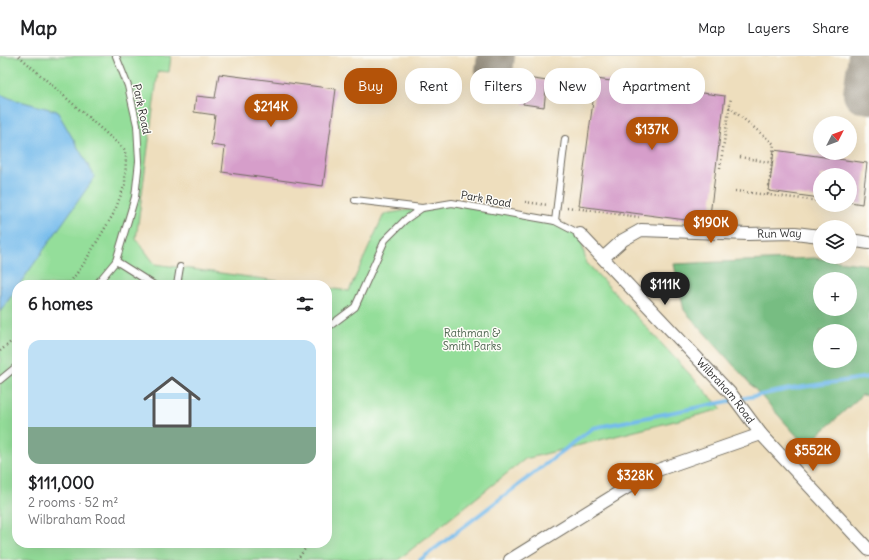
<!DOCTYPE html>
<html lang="en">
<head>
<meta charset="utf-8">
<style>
	body { margin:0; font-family:Delius,sans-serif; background:#f6f6f6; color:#202124; height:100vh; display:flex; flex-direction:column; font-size:15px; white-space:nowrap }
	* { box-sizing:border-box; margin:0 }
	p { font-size:13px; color:#757577 }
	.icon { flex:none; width:22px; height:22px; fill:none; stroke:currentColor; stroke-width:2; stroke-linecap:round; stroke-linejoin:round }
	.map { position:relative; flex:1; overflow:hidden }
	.details { position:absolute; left:12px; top:224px; width:320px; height:268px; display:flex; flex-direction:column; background:#fff; border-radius:16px; box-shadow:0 4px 16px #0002 }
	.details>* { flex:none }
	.banner { position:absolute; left:344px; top:12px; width:380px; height:36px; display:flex; gap:8px }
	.needle { width:26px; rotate:48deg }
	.fabs { position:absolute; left:813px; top:60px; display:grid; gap:8px }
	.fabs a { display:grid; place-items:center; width:44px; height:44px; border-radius:50%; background:#fff; box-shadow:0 4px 16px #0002; font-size:20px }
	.price { position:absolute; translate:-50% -34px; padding:0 9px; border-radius:14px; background:#b45309; color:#fff; font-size:13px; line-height:26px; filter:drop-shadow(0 1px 2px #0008) }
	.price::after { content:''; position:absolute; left:50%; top:24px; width:12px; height:9px; margin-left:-6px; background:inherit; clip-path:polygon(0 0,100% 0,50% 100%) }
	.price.on { background:#222; color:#fff }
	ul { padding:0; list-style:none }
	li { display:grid; align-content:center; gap:8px; height:212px; padding:0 16px }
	li span { display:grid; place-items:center; height:124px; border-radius:12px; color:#555 }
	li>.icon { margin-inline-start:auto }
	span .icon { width:72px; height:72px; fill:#fffc; stroke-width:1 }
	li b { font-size:17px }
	h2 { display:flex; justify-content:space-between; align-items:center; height:48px; padding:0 16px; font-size:17px }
	.chip { padding:0 14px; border-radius:16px; background:#fff; box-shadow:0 4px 16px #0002; font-size:14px; line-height:36px }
	.chip.on { background:#b45309; color:#fff }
	header { display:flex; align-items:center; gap:24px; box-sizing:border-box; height:56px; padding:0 20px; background:#fff; border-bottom:1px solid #e0e0e0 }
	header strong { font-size:19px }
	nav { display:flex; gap:22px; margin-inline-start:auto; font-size:14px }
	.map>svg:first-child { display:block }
	.green { fill:#94de9a; stroke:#608462 }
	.forest { fill:#77bd82; stroke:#517456; fill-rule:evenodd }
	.water { fill:#75bbec; stroke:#50738c }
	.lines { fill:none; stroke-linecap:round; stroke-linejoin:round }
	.stream { stroke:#75bbec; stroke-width:4 }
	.taxiway { stroke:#8c8474; stroke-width:38 }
	.building { fill:#d69eca }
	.lane-casing { stroke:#6f6a5e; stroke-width:8 }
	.street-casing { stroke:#6f6a5e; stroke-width:14 }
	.path { stroke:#6f6a5e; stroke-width:2.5; stroke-dasharray:1 3; stroke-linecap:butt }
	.lane { stroke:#fff; stroke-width:6 }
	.street { stroke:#fff; stroke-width:12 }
	.labels { text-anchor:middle; stroke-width:3; stroke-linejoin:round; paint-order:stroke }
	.street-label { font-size:11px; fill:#2b2b2b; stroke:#fdfcf7 }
	.park-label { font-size:11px; fill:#4a614c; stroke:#fdfcf7 }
</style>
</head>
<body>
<header>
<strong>Map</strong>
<nav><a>Map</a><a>Layers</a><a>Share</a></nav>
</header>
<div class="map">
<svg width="869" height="504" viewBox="0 0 869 504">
	<rect width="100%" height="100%" fill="#fdfcf7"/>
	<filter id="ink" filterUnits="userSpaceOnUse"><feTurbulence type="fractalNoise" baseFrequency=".025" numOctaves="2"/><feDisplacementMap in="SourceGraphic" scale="8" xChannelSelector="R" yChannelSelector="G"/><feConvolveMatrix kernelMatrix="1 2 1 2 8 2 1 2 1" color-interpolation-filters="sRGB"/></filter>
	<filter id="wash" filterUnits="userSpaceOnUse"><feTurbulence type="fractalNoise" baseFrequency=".012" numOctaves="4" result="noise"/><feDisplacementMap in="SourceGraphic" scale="16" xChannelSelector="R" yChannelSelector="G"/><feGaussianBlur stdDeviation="0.9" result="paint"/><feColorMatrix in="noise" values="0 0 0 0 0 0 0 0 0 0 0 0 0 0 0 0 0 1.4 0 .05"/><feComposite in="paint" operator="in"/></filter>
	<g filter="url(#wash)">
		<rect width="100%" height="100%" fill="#eedebd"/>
		<!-- green -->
		<polygon class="green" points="0,0 171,0 169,16 158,15 136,183 155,208 306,229 17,229 17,487 327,487 327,232 349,235 384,158 452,147 555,165 580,178 586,206 722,353 525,403 398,504 0,504"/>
		<!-- forest -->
		<path class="forest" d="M814,202L869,209V340L862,339L806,390L684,254L674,208ZM820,223H850V253H820ZM820,275H850V305H820Z"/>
		<!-- water -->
		<polygon class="water" points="0,38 12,43 57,55 95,121 19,229 17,229 17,232 0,256"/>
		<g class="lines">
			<!-- stream -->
			<polyline class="stream" points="420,504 593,372 790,333 869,321"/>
			<!-- taxiway -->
			<g class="taxiway">
				<polyline points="867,0 862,38 869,39"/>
				<polyline points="493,23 496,0"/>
			</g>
		</g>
		<g id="blocks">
			<!-- building -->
			<g class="building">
				<polygon points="219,18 336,33 323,130 222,116 225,91 211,89 215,59 194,56 196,40 215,42"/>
				<polygon points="527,22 547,25 544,51 523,48"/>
				<polygon points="596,23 725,40 709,167 579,150"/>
				<polygon points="774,94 867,107 862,148 850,146 850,119 820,119 820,142 769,135"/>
			</g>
		</g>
	</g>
	<g filter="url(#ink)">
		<use href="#blocks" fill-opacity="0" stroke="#6f6a5e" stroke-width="1"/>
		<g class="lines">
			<!-- lane casing -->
			<g class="lane-casing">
				<g id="lane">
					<polyline points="355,144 422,152"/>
					<polyline points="555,165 565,83"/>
					<polyline points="116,205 154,229"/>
					<polyline points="96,229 116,205 135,141 139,105 137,69 128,30 116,0"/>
					<polyline points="177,229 180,211"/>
					<polyline points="327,270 331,269 355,251 385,184 405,164 422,152 452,147 555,165 580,178"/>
					<polyline points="0,324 17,310"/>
				</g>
			</g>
			<!-- street casing -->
			<g class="street-casing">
				<g id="street">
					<path id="s1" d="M580,178L732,339L761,378L869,494"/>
					<polyline points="850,184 869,187"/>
					<path id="s2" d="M603,202L623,184L641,174L748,178L795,177L820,180"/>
					<polyline points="510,504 652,416 761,378"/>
				</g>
			</g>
			<!-- path -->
			<g class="path">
				<polyline points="19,0 124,93 126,100 125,128 114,157 83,209 68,229"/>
				<polyline points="729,51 774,88 768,139"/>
				<polyline points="740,101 773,107"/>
				<polyline points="720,112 731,41"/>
				<polyline points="735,135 820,145"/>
				<polyline points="525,146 548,149"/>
				<polyline points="567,151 639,161"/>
				<polyline points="0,295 17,281"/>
				<polyline points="297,504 309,487"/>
			</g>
			<!-- lane -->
			<use href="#lane" class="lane"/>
			<!-- street -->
			<use href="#street" class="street"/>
		</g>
	</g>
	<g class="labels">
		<!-- street labels -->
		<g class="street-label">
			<text transform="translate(142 53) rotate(78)" y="4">Park Road</text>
			<text transform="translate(486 143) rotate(10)" y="4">Park Road</text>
			<text dy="4" stroke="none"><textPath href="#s2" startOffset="186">Run Way</textPath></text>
			<text dy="4" stroke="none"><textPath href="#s1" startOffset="214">Wilbraham Road</textPath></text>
		</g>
		<!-- park labels -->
		<g class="park-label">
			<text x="472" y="281">Rathman &amp;<tspan x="472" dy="13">Smith Parks</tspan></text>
		</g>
	</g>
</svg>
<div class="fabs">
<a><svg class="needle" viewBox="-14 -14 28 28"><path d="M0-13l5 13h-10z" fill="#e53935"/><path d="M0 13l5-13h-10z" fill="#757577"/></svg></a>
<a><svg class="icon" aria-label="locate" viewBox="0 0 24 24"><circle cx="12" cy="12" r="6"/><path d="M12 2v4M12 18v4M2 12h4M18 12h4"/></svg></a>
<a><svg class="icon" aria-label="layers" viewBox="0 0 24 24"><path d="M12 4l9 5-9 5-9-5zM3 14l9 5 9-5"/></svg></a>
<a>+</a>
<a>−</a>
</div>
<b class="price" style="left:271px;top:72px">$214K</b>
<b class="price" style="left:652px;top:95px">$137K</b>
<b class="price" style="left:711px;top:188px">$190K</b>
<b class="price on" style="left:665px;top:250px">$111K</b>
<b class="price" style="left:813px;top:416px">$552K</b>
<b class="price" style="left:635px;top:441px">$328K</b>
<div class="banner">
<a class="chip on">Buy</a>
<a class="chip">Rent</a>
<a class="chip">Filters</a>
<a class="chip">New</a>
<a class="chip">Apartment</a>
</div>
<section class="details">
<h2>6 homes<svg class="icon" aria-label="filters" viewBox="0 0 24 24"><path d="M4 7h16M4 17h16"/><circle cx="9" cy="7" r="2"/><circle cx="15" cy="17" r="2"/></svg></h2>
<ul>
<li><span style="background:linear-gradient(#bfe0f5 70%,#7fa58c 0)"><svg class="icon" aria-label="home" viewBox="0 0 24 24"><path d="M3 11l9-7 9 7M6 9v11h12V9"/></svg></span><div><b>$111,000</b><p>2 rooms · 52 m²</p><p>Wilbraham Road</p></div></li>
</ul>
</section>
</div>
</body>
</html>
